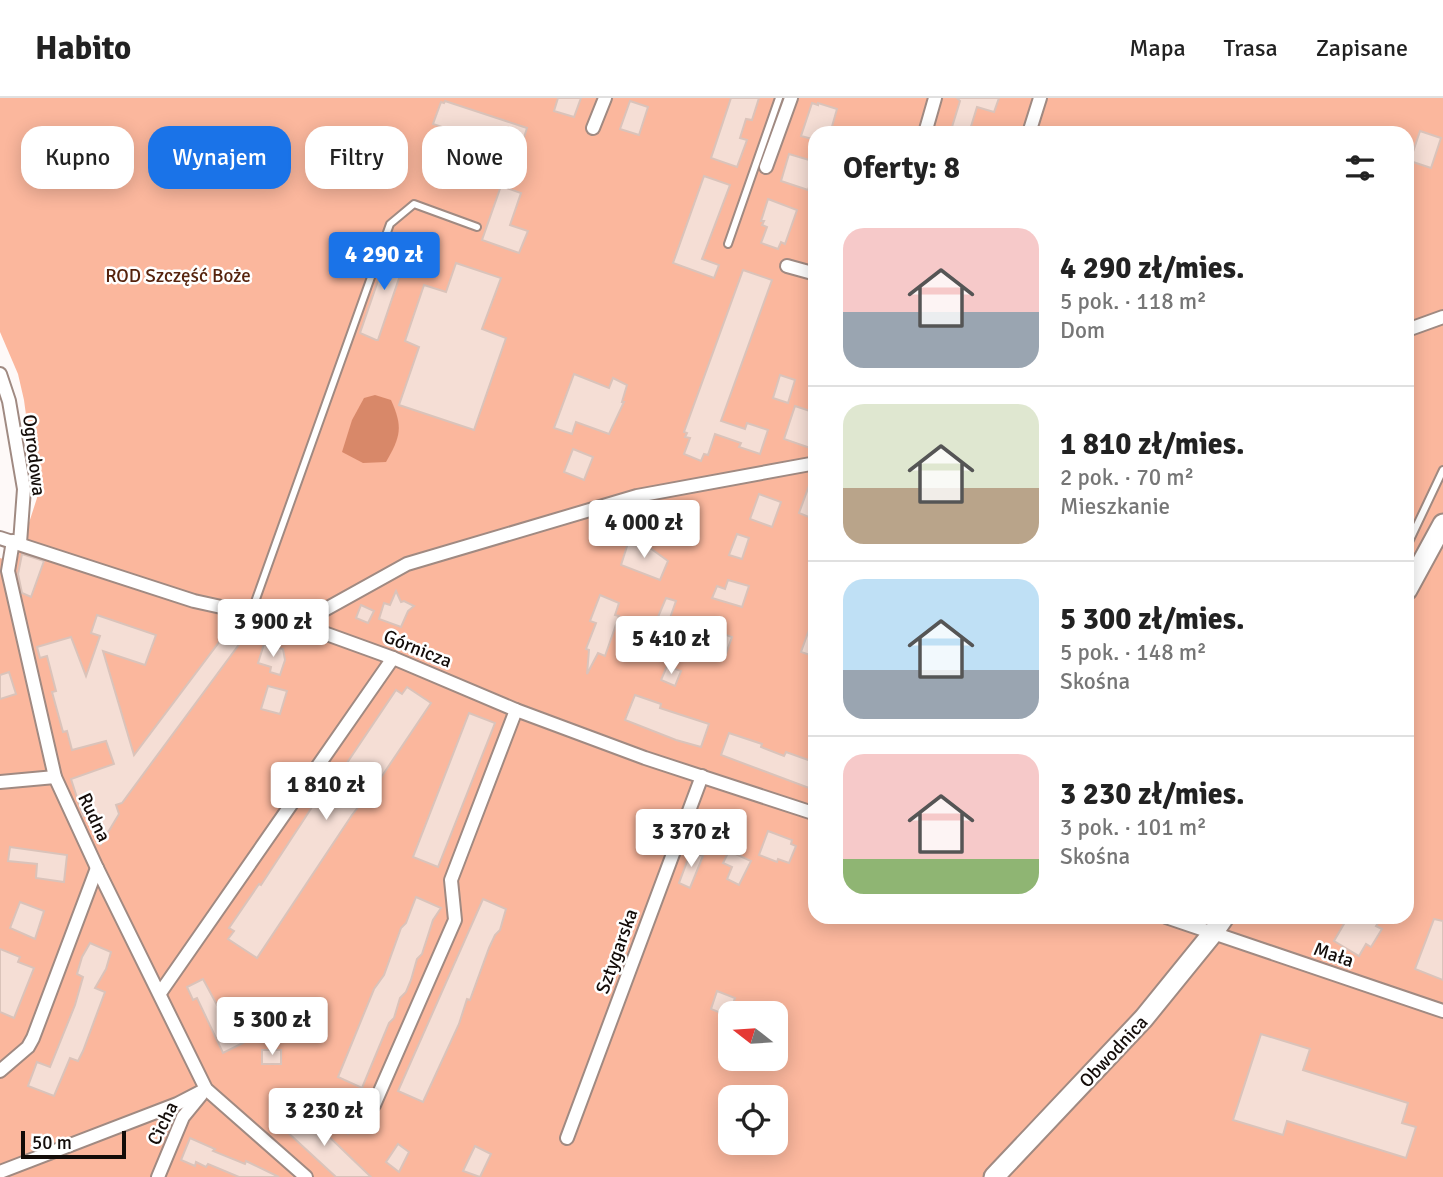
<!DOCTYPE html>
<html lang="pl">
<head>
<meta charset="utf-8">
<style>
	body { margin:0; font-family:Signika,sans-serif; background:#f6f6f6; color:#222; height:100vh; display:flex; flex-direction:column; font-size:26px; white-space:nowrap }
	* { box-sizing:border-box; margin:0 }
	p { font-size:23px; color:#767676 }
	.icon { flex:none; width:38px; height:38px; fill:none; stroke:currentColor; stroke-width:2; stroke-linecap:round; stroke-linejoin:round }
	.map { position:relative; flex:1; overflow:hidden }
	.side { position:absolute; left:808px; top:28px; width:606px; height:798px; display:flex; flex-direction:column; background:#fff; border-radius:21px; box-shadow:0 4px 18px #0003 }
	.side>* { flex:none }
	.banner { position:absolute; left:21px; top:28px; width:665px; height:63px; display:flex; gap:14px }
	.needle { width:46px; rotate:287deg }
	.buttons { position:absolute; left:718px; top:903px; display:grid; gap:14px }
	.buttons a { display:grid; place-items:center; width:70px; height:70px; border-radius:14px; background:#fff; box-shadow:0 4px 18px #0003; font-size:35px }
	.scale { position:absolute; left:21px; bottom:18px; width:105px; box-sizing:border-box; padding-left:7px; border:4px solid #130c09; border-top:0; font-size:19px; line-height:24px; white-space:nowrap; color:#130c09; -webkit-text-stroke:5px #fff; paint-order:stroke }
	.price { position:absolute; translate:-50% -60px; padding:0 16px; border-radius:7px; background:#fff; color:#222; font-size:23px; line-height:46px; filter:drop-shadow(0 2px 4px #0008) }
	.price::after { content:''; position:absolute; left:50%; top:42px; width:21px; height:16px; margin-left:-10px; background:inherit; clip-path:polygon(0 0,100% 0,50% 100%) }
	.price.selected { background:#1a73e8; color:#fff }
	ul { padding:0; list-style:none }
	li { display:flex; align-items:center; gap:21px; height:175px; padding:0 35px }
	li+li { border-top:2px solid #e0e0e0 }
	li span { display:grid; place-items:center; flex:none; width:196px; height:140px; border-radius:21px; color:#555 }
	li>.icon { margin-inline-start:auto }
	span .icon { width:84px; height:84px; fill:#fffc; stroke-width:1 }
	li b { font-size:30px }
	h2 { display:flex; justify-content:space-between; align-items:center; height:84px; padding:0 35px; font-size:30px }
	.chip { padding:0 24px; border-radius:21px; background:#fff; box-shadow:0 4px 18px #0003; font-size:24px; line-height:63px }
	.chip.selected { background:#1a73e8; color:#fff }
	header { display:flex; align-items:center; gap:42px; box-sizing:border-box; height:98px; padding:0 35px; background:#fff; border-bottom:2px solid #e0e0e0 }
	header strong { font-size:33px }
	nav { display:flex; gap:38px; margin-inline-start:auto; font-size:24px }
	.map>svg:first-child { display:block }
	.green { fill:#fbb79d; fill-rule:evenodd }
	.water { fill:#d88869 }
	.building { fill:#f5ded5; stroke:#dac3ba; stroke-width:2 }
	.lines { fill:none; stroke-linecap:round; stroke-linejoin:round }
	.service-casing { stroke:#a08a82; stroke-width:10 }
	.minor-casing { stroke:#a08a82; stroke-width:16 }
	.trunk-casing { stroke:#a08a82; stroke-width:23 }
	.service { stroke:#fff; stroke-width:6 }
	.minor { stroke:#fff; stroke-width:12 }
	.trunk { stroke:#fff; stroke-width:19 }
	.labels { text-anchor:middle; stroke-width:5; stroke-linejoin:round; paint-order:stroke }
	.park-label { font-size:19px; fill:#56230d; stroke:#fff }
	.street-label { font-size:19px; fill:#130c09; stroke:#fff }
</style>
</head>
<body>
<header>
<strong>Habito</strong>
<nav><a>Mapa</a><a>Trasa</a><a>Zapisane</a></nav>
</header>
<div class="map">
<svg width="1443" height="1079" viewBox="0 0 1443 1079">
	<rect width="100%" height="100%" fill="#fef9f8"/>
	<!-- green -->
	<path class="green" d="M0,0H1443V1079H0V460L16,465L37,400L24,302L18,276L0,234ZM816,35H1407V819H816ZM730,915H775V961H730ZM730,999H775V1045H730Z"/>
	<!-- water -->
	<path class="water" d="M375,297L391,302C403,329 401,338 386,364L363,365L342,354L352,322L364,300Z"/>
	<!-- building -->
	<g class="building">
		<polygon points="558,0 581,0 574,19 554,13"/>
		<polygon points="731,0 759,0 752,22 746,21 740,40 747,42 737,69 711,60"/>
		<polygon points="957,0 999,0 994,14 977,9 969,35 952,29 960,3"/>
		<polygon points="445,3 527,30 519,55 433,26 441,4 444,5"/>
		<polygon points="630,3 648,9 639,37 620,31"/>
		<polygon points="812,5 818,7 818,5 837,11 831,32 828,31 827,35 816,35 816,42 801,38"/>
		<polygon points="1420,33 1441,40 1431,70 1410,63"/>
		<polygon points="789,56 816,64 816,78 813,77 808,92 781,83"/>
		<polygon points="704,78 730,87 702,161 719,167 714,180 673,165"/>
		<polygon points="501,88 521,95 510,127 528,133 519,155 482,142"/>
		<polygon points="768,101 797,112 785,146 781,144 778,151 761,145 767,129 762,127 764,123 761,123"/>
		<polygon points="391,145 409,151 378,242 376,242 360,235"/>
		<polygon points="456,165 501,180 482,231 506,240 474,332 399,307 419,249 405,243 424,187 446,194"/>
		<polygon points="743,172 772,182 721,323 745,331 747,325 768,332 760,356 739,349 741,345 715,336 708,357 704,356 701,363 684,356 690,340 685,339 687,335 684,334"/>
		<polygon points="574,276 609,290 613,280 627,287 622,304 624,304 609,336 576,324 572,336 554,330"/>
		<polygon points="780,277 795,282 788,305 773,300"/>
		<polygon points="795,308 816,315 816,352 784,341"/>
		<polygon points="573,351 593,359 584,382 564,374"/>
		<polygon points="814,374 816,374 816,422 799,415"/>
		<polygon points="759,396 781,404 772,429 750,421"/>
		<polygon points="737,436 749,440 742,461 729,457"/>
		<polygon points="629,442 650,450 668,463 660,482 621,467"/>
		<polygon points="22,456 44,463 31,499 22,495 18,476"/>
		<polygon points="728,482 749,488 742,509 712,500 717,488 725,491"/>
		<polygon points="396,493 401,504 404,503 414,508 408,513 401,529 379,521 384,505 390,507"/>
		<polygon points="600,497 619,505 615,517 619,518 605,558 598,555 587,576 589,552 586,551 596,525 590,523"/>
		<polygon points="666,500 676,503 669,523 658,519"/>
		<polygon points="361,507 374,513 368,525 356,520"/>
		<polygon points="97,517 156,537 145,567 103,553 134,657 232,527 246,537 122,705 116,707 119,716 101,746 91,716 83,718 71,681 114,666 106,643 72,652 67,633 63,634 52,594 56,593 47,558 40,560 37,549 71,539 86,578 100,538 91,535"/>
		<polygon points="814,518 816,518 816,559 801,554"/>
		<polygon points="712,532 732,539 724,561 704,553"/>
		<polygon points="264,546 283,551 285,562 280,577 270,574 271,569 258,565"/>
		<polygon points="667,568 681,573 675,588 661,582"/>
		<polygon points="9,574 16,596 0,601 0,577"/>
		<polygon points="268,588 287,593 280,616 261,611"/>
		<polygon points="407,589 431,605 380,681 352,717 257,860 228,841 234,833 229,830 259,786 261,787 316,703 320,705 396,592 402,596"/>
		<polygon points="635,597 661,606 660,610 709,626 701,649 676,642 625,622"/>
		<polygon points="469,615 495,625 438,769 413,759"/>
		<polygon points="729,635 762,646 761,649 784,658 786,654 811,663 810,667 816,669 816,673 809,690 721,657"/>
		<polygon points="711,716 738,726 737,729 740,730 740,735 735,748 704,737"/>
		<polygon points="768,733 792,742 791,746 796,748 789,765 778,761 777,764 759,757"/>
		<polygon points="10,749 67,757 64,784 36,780 37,766 8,763"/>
		<polygon points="691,753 703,758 690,790 679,785"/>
		<polygon points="729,753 751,763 739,787 727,781 732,769 723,765"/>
		<polygon points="416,799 441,810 433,822 422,856 417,861 411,882 406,894 400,900 394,920 389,925 362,990 338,979 374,891 384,877 401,830 406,825"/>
		<polygon points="483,801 506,811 500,832 495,837 489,850 470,902 467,901 459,926 423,1004 398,993"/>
		<polygon points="20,804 44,813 35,841 10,830"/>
		<polygon points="1348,819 1382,819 1376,828 1382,831 1371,849 1366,846 1359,858 1334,843"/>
		<polygon points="1434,821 1443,823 1443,882 1415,871"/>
		<polygon points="90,845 111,854 106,871 95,890 105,894 83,953 78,963 70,960 54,998 28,988 37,964 50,969 75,907 83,879 77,876 82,859"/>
		<polygon points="0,851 20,859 18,864 34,870 14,920 0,914"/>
		<polygon points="203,881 217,907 230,901 249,942 223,955 197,900 193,902 187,889"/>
		<polygon points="717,893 735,900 728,918 711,911"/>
		<polygon points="1261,936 1310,951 1303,972 1408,1005 1402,1025 1416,1029 1406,1060 1287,1023 1283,1037 1233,1022"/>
		<rect x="262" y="952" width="19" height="14"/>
		<polygon points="354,1010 363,1020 348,1036 338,1029"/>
		<polygon points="304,1012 321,1029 320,1030 371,1079 336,1079 285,1032"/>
		<polygon points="190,1040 215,1051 213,1053 245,1066 246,1063 279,1079 239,1079 208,1066 206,1069 196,1064 195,1068 181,1062"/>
		<polygon points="398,1046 409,1054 399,1074 386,1064"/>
		<polygon points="475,1048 491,1056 480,1079 463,1073"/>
	</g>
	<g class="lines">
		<!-- service casing -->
		<g class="service-casing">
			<g id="service">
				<polyline points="728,146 779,0"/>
				<polyline points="1407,448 1443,372"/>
				<polyline points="251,515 390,126 414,106 477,129"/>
			</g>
		</g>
		<!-- minor casing -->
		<g class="minor-casing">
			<g id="minor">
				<polyline points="593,30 605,0"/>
				<polyline points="925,35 935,0"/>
				<polyline points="1029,35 1040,0"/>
				<polyline points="766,69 791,0"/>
				<polyline points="787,168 816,176"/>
				<polyline points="1407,232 1443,219"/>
				<polyline points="0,276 9,303 24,391 20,445"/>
				<polyline points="0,440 194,503 299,526 393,560 516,612 645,660 816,716"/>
				<polyline points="13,443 8,473 55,679 97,770 206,991 306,1079"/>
				<polyline points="299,526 407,466 637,398 816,365"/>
				<polyline points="0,684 55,679"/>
				<polyline points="1166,819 1443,913"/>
				<polyline points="160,895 393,560"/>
				<polyline points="0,973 28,949 33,940 97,770"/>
				<polyline points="374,1007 455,822 451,782 516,612"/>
				<polyline points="567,1040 702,678"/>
				<polyline points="0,1074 177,1006 206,991"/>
				<polyline points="158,1079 183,1019 201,997"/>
			</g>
		</g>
		<!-- trunk casing -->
		<g class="trunk-casing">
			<g id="trunk">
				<polyline points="1407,492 1443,426"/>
				<polyline points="994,1079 1144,920 1213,835 1224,819"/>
			</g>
		</g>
		<!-- service -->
		<use href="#service" class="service"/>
		<!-- minor -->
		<use href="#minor" class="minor"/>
		<!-- trunk -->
		<use href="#trunk" class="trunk"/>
	</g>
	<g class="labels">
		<!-- park labels -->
		<g class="park-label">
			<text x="178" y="184">ROD Szczęść Boże</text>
		</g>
		<!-- street labels -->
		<g class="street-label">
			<text transform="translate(35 357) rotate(83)" y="7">Ogrodowa</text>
			<text transform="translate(418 550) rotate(22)" y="7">Górnicza</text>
			<text transform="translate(95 719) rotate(65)" y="7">Rudna</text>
			<text transform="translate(616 853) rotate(-70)" y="7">Sztygarska</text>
			<text transform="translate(1334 856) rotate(19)" y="7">Mała</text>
			<text transform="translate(1113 953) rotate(-47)" y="7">Obwodnica</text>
			<text transform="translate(162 1025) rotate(-64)" y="7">Cicha</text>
		</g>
	</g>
</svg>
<div class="buttons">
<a><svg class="needle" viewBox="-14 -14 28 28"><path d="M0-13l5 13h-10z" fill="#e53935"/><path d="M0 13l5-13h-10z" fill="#767676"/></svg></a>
<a><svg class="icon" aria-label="locate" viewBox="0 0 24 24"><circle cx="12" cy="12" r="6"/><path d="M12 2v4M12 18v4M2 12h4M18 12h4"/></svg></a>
</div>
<div class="scale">50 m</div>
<b class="price selected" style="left:384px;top:194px">4 290 zł</b>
<b class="price" style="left:644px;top:462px">4 000 zł</b>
<b class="price" style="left:273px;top:561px">3 900 zł</b>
<b class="price" style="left:671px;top:578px">5 410 zł</b>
<b class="price" style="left:326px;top:724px">1 810 zł</b>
<b class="price" style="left:691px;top:771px">3 370 zł</b>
<b class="price" style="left:272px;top:959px">5 300 zł</b>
<b class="price" style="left:324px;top:1050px">3 230 zł</b>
<div class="banner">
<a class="chip">Kupno</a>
<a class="chip selected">Wynajem</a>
<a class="chip">Filtry</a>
<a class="chip">Nowe</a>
</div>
<section class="side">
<h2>Oferty: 8<svg class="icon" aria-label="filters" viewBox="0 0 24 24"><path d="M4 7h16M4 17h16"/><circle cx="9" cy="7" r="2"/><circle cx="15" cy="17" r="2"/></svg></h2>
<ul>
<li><span style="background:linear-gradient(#f6c9c9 60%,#9aa5b1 0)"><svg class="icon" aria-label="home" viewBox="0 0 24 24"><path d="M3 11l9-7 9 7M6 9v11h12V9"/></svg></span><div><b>4 290 zł/mies.</b><p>5 pok. · 118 m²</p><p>Dom</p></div></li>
<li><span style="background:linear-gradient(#dfe7d0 60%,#b9a48a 0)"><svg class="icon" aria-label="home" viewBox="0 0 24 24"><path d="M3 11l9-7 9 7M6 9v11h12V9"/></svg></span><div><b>1 810 zł/mies.</b><p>2 pok. · 70 m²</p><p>Mieszkanie</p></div></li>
<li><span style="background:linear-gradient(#bfe0f5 65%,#9aa5b1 0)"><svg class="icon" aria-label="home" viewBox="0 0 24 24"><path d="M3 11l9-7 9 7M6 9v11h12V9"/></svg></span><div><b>5 300 zł/mies.</b><p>5 pok. · 148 m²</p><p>Skośna</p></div></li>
<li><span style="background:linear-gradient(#f6c9c9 75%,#8fb573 0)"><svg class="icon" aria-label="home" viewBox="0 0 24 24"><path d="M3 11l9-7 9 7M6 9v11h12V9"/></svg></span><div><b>3 230 zł/mies.</b><p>3 pok. · 101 m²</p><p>Skośna</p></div></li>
</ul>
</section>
</div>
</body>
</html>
